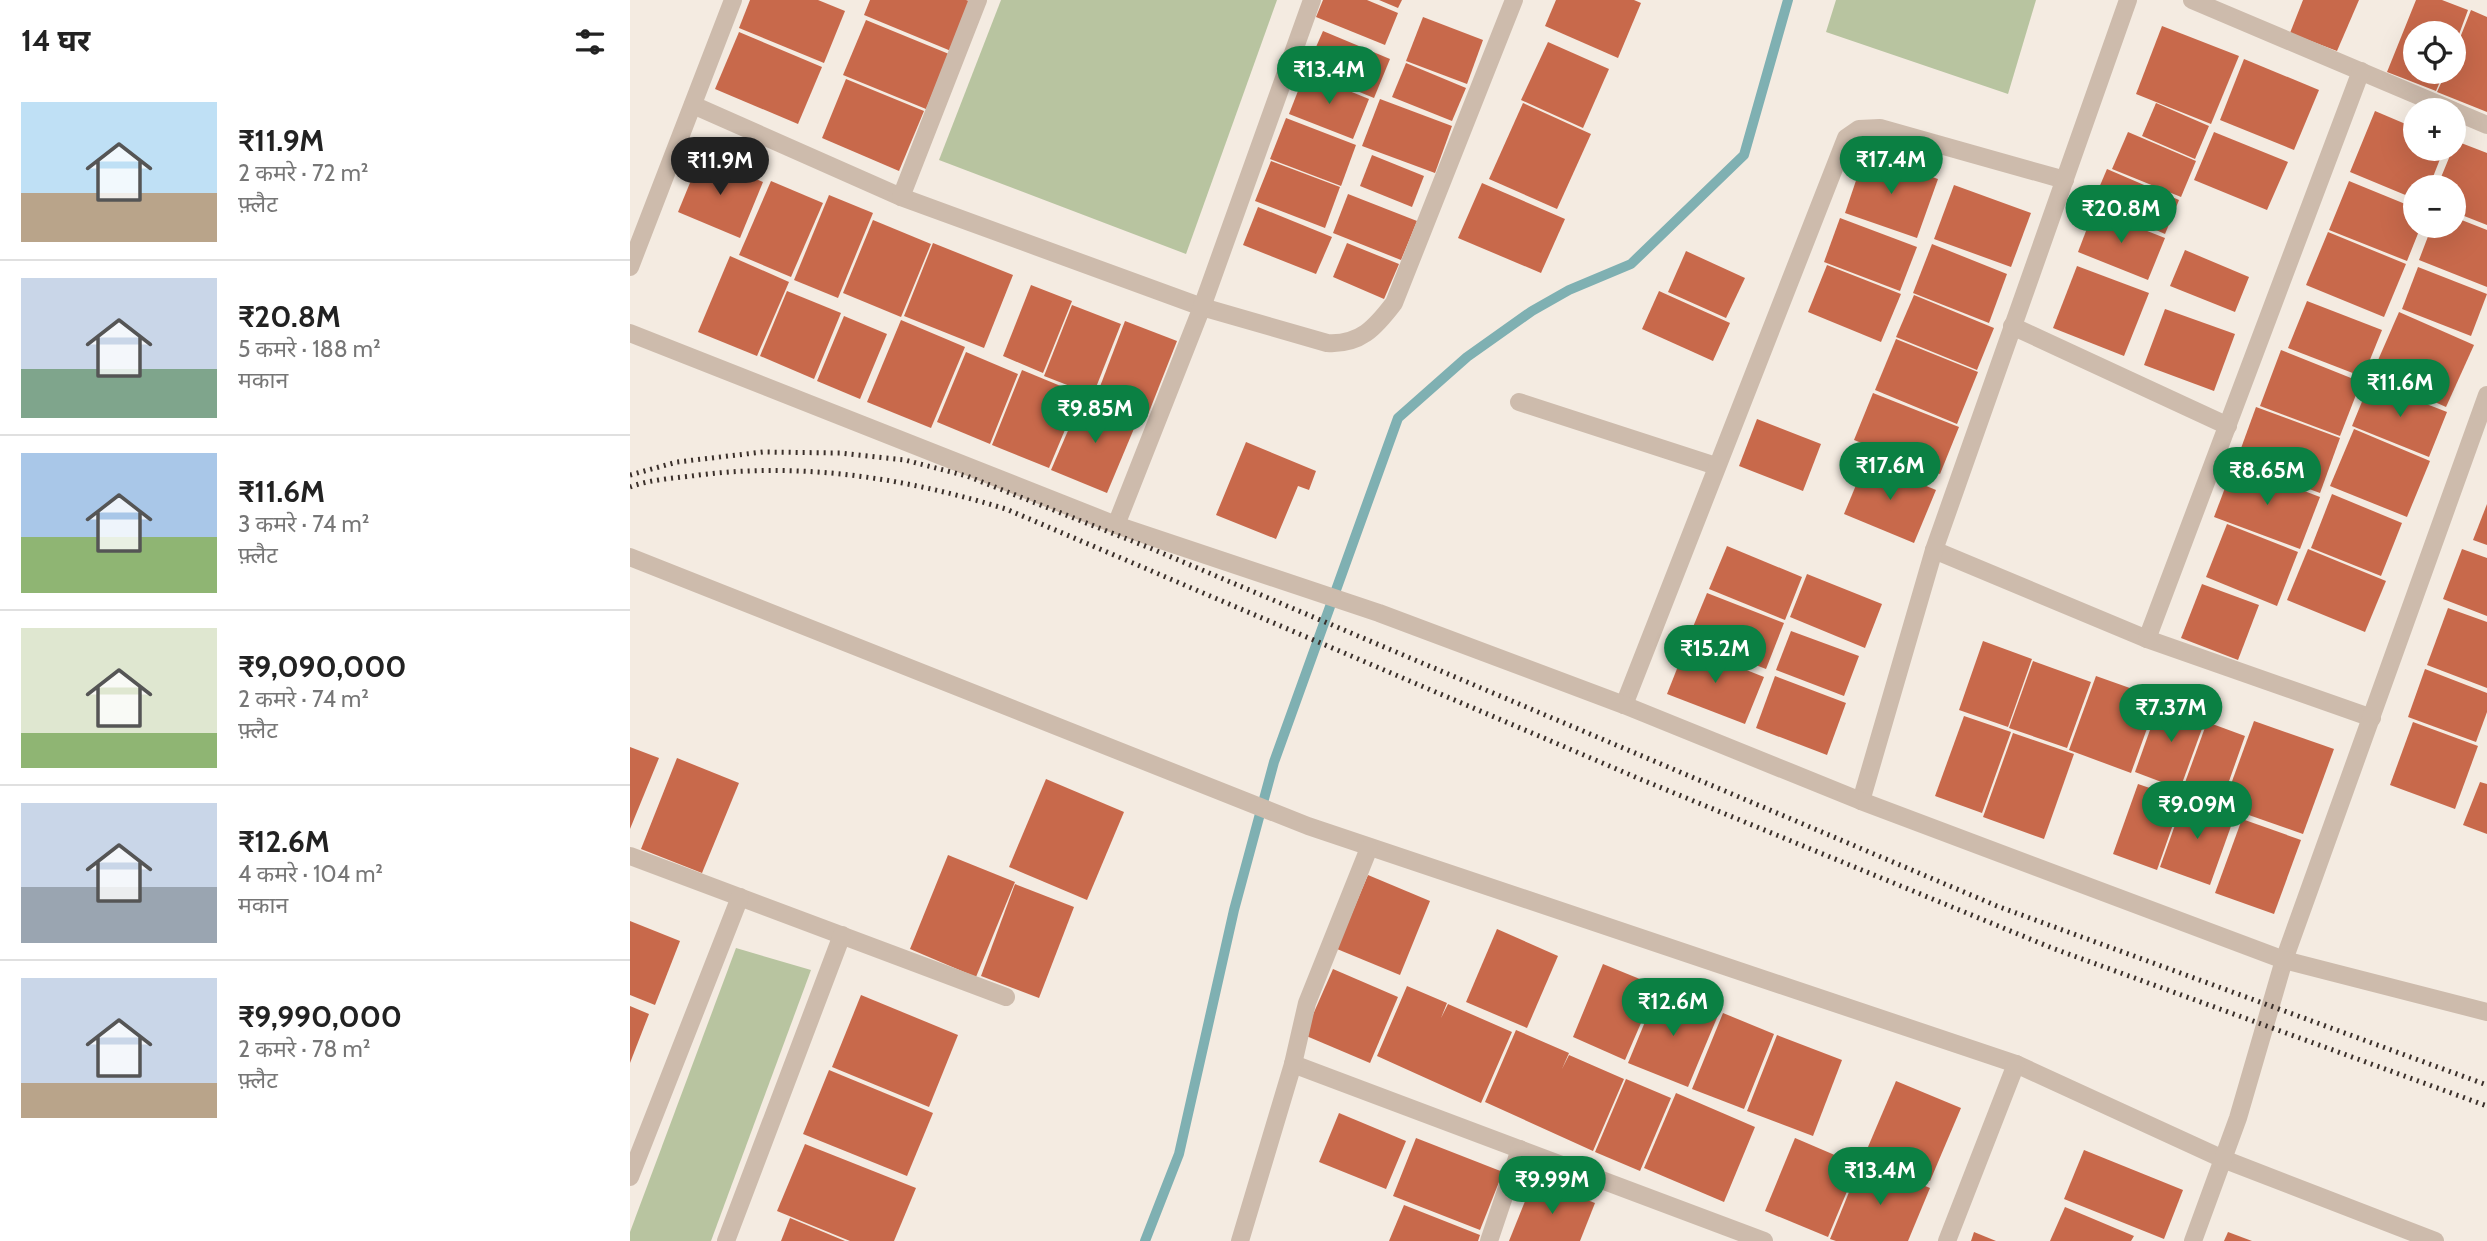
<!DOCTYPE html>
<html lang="hi">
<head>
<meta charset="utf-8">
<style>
	body { margin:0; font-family:Cabin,"Noto Sans Devanagari",sans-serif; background:#f6f6f6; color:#222; height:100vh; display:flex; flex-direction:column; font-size:26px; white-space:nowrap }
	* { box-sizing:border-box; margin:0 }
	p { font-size:23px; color:#767676 }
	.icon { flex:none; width:38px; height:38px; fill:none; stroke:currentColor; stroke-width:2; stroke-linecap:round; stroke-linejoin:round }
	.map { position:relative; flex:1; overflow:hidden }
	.sheet { display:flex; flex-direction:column; background:#fff; width:630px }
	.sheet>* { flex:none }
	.tools { position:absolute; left:1773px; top:21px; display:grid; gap:14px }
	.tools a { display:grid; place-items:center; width:63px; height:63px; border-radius:50%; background:#fff; box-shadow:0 7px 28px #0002; font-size:35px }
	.price { position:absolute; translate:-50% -60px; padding:0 16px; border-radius:24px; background:#0b8043; color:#fff; font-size:23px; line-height:46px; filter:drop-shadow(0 2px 4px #0008) }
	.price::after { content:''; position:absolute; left:50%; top:42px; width:21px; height:16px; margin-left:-10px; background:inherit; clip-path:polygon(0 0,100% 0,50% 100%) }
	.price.on { background:#222; color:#fff }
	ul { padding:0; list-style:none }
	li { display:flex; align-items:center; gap:21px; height:175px; padding:0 21px }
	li+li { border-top:2px solid #e0e0e0 }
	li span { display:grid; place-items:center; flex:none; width:196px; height:140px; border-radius:0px; color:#555 }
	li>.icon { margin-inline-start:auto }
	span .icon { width:84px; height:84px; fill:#fffc; stroke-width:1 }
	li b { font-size:30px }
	h2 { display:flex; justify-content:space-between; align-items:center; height:84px; padding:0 21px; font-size:30px }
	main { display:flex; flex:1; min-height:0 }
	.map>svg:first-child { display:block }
	.green { fill:#b8c4a0 }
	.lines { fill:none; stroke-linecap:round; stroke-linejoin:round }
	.stream { stroke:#7fb0b2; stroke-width:10 }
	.building { fill:#c8694b }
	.minor { stroke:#cdbbac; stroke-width:18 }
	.tertiary { stroke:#cdbbac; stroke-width:18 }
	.rail { stroke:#3b302b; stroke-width:5; stroke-dasharray:2 5; stroke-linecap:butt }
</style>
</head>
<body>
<main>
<section class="sheet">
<h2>14 घर<svg class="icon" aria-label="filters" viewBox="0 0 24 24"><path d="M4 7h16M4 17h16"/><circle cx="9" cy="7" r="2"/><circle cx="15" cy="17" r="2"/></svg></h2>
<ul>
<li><span style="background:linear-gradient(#bfe0f5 65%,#b9a48a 0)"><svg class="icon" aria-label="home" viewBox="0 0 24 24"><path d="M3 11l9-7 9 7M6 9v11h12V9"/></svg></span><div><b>₹11.9M</b><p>2 कमरे · 72 m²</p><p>फ़्लैट</p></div></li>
<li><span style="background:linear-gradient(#c9d6e8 65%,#7fa58c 0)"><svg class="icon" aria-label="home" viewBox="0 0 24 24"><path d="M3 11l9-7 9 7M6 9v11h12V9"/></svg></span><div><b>₹20.8M</b><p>5 कमरे · 188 m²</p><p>मकान</p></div></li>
<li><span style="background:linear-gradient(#a9c7e8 60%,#8fb573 0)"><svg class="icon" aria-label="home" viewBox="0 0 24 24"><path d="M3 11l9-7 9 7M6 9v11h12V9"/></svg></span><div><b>₹11.6M</b><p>3 कमरे · 74 m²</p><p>फ़्लैट</p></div></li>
<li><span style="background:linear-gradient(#dfe7d0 75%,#8fb573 0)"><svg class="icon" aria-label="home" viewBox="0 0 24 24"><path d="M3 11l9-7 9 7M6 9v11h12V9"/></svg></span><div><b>₹9,090,000</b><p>2 कमरे · 74 m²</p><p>फ़्लैट</p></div></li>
<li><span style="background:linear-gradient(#c9d6e8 60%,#9aa5b1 0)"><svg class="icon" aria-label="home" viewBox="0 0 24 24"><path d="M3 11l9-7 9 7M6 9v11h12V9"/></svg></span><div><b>₹12.6M</b><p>4 कमरे · 104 m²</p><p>मकान</p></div></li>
<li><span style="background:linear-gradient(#c9d6e8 75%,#b9a48a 0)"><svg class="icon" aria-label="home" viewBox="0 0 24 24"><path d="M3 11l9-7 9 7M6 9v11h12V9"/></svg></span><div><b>₹9,990,000</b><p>2 कमरे · 78 m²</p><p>फ़्लैट</p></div></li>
</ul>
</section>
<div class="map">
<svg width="1857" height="1241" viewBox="0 0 1857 1241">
	<rect width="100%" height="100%" fill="#f4ebe1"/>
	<!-- green -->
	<g class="green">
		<polygon points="371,0 647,0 556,254 309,160"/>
		<polygon points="1206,0 1406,0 1378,94 1196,32"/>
		<polygon points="106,948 181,970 81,1241 0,1241 0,1232"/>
	</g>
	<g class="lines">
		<!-- stream -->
		<polyline class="stream" points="515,1241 549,1154 604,910 644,762 768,418 837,357 902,311 939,290 1001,264 1114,155 1158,0"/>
	</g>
	<!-- building -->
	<g class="building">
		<polygon points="120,0 188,0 215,11 194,63 109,28"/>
		<polygon points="240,0 336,0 342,2 321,51 234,15"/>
		<polygon points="693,0 737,0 768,13 755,45 686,17"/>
		<polygon points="749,0 772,0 768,8"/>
		<polygon points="926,0 1004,0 1011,3 988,58 915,26"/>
		<polygon points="1673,0 1729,0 1707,51 1660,33"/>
		<polygon points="1786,0 1812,0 1838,10 1824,48 1824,33 1785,33 1785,72 1814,72 1806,91 1757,72"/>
		<polygon points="1841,10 1857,17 1857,112 1807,92 1816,72 1824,72 1824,53"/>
		<polygon points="793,17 853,40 837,84 776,61"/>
		<polygon points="236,20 319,54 296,109 213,75"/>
		<polygon points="1532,26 1609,56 1581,124 1506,94"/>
		<polygon points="693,31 760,59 744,98 676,70"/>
		<polygon points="109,32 192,67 168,124 85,89"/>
		<polygon points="918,42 979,69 953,128 891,100"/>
		<polygon points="1614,59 1689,90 1664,150 1590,120"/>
		<polygon points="776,63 836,88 822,121 762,97"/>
		<polygon points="675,73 739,99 723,139 659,114"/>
		<polygon points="216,79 294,111 269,171 192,138"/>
		<polygon points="750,99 822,126 805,173 732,146"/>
		<polygon points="893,103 961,134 927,209 859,179"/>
		<polygon points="1526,103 1579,126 1565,159 1512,136"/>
		<polygon points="1745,111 1785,128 1785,149 1814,149 1799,187 1785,187 1785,199 1720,172"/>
		<polygon points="656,118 726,145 711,186 640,159"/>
		<polygon points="1498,132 1566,161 1551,197 1482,169"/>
		<polygon points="1584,132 1658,162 1637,210 1564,180"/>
		<polygon points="1826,141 1857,153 1857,225 1824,212 1824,187 1807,187"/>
		<polygon points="1235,154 1308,179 1287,238 1215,213"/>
		<polygon points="742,155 794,176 782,207 730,186"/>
		<polygon points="71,156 133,182 110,238 48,212"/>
		<polygon points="641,161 710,187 695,228 625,201"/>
		<polygon points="1477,169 1549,200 1535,234 1463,202"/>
		<polygon points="141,181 193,203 161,277 109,255"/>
		<polygon points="1719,181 1785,208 1785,226 1791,226 1777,261 1699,230"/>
		<polygon points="852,183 935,219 911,273 828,238"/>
		<polygon points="1324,185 1401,213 1381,267 1304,239"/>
		<polygon points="718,194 787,221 771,260 703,233"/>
		<polygon points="199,195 243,213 208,298 164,280"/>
		<polygon points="628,207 702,237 686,274 613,245"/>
		<polygon points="1464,210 1535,238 1518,280 1448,252"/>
		<polygon points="1824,217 1857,230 1857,287 1789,260 1802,226 1824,226"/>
		<polygon points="1210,218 1287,247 1270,291 1194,262"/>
		<polygon points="243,220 301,244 271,317 213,293"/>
		<polygon points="1698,232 1776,264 1754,317 1676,285"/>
		<polygon points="303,243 383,275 354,348 274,316"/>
		<polygon points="717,243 769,264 754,299 703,277"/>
		<polygon points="1302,244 1377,274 1359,323 1283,293"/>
		<polygon points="1555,250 1619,277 1605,312 1540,286"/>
		<polygon points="1056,251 1115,278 1096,318 1038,292"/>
		<polygon points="100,256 159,282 127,356 68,332"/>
		<polygon points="1197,265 1271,294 1251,342 1178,312"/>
		<polygon points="1447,266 1519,293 1494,356 1423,328"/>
		<polygon points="1788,267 1857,294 1841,336 1772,309"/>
		<polygon points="401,285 442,301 413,373 373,356"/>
		<polygon points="157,291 211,313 184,379 130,356"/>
		<polygon points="1029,291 1100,323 1083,361 1012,329"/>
		<polygon points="1284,295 1364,328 1347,370 1266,337"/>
		<polygon points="1677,301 1752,330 1733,377 1658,348"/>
		<polygon points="442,305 491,324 463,395 414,376"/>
		<polygon points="1535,309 1605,334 1584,391 1514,365"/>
		<polygon points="1769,312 1844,345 1816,407 1742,374"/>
		<polygon points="214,316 257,334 230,399 187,381"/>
		<polygon points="271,320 335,347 301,428 237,402"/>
		<polygon points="495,321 547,341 517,417 466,397"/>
		<polygon points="1266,339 1348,372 1327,424 1245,390"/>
		<polygon points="1651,350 1731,382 1710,436 1630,406"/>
		<polygon points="336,352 388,374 360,444 307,422"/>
		<polygon points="392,370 450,394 419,468 362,445"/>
		<polygon points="1740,382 1817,412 1799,457 1722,426"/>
		<polygon points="1243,393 1329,427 1310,474 1224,440"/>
		<polygon points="453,396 508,419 477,493 421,470"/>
		<polygon points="1626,407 1710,438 1690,493 1606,462"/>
		<polygon points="1127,419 1191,444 1173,491 1109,466"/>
		<polygon points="1724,429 1800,461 1777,517 1700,486"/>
		<polygon points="616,442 686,471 679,490 668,486 646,539 586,515"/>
		<polygon points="1236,461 1306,490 1284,543 1214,514"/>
		<polygon points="1604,464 1690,497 1670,549 1584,517"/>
		<polygon points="1702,494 1772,523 1751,576 1681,548"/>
		<polygon points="1857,504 1857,545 1843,540"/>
		<polygon points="1597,524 1668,552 1647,606 1576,577"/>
		<polygon points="1097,546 1172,577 1155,620 1079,589"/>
		<polygon points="1678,549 1756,581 1735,632 1657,600"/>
		<polygon points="1832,549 1857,558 1857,616 1813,599"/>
		<polygon points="1177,574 1252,604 1235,648 1160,617"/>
		<polygon points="1572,584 1629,605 1608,660 1551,638"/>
		<polygon points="1077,593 1154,623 1136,669 1058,639"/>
		<polygon points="1818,608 1857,622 1857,688 1797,665"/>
		<polygon points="1161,631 1229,656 1214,696 1146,670"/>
		<polygon points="1353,641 1402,659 1378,727 1329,710"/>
		<polygon points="1056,646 1134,677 1115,724 1037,694"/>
		<polygon points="1403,661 1461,682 1437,748 1379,728"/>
		<polygon points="1795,669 1857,693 1857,712 1846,742 1778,717"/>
		<polygon points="1145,676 1216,703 1197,755 1126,728"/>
		<polygon points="1466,676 1528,698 1501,773 1439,750"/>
		<polygon points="1531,699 1577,715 1550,789 1505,772"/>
		<polygon points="1334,716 1381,732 1352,813 1305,796"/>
		<polygon points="1624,721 1704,749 1673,834 1593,806"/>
		<polygon points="1577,722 1615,736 1592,801 1553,788"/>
		<polygon points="1783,722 1848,746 1825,809 1760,785"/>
		<polygon points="1383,733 1444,754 1414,839 1353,817"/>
		<polygon points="0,747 29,758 0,829"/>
		<polygon points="47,758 109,783 72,873 11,849"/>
		<polygon points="416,779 494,812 457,900 379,867"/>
		<polygon points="1850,782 1857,784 1857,834 1833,825"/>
		<polygon points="1508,784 1552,799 1527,870 1483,854"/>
		<polygon points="1555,797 1605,815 1580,885 1530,867"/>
		<polygon points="1612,819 1671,840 1644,914 1585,893"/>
		<polygon points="318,855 385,882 346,977 280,949"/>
		<polygon points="738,875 800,901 770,975 707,949"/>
		<polygon points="385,884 444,907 409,998 351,976"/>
		<polygon points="0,921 50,941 25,1005 0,995"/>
		<polygon points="867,929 928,956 897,1028 836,1002"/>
		<polygon points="973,964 1027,986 995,1060 943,1037"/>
		<polygon points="703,969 768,997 740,1063 674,1035"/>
		<polygon points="777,986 817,1003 811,1018 818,1004 882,1032 851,1103 747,1056"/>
		<polygon points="1029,988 1089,1013 1058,1087 998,1063"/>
		<polygon points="231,995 328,1035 299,1107 202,1067"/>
		<polygon points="0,1006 19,1014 0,1063"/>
		<polygon points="1093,1013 1144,1034 1114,1109 1062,1089"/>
		<polygon points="886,1030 939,1053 932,1069 939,1055 994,1079 963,1151 855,1102"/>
		<polygon points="1147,1035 1212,1060 1183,1136 1117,1111"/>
		<polygon points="199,1070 303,1113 277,1176 173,1134"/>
		<polygon points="996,1079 1041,1098 1010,1171 965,1152"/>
		<polygon points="1266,1081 1331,1108 1300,1181 1235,1154"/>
		<polygon points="1046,1093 1125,1127 1094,1202 1014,1168"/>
		<polygon points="709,1113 776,1141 756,1189 689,1162"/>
		<polygon points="786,1138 873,1172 850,1230 763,1196"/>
		<polygon points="1165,1138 1228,1165 1198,1237 1135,1211"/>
		<polygon points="175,1144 286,1188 264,1241 220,1241 147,1211"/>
		<polygon points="1454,1150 1553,1190 1534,1239 1434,1199"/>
		<polygon points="1232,1160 1300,1188 1278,1241 1206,1241 1200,1239"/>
		<polygon points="904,1179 965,1203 950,1241 879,1241"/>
		<polygon points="774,1205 850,1235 848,1241 759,1241"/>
		<polygon points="1435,1207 1504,1236 1501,1241 1420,1241"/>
		<polygon points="160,1218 215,1241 151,1241"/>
		<polygon points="1344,1232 1366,1241 1341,1241"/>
		<polygon points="1598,1232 1622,1241 1594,1241"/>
	</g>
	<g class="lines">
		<!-- minor -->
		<g class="minor">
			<polyline points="1562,0 1822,110"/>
			<path d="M63,105L271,197L572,307L697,343C730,345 745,328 764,303L884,0"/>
			<polyline points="1824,111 1857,125"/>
			<polyline points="271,197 348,0"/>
			<polyline points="0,267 103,0"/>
			<polyline points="1382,326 1598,426"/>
			<polyline points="889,402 1086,466"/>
			<polyline points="486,525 572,307 682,0"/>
			<polyline points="1304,550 1517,639 1742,718"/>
			<polyline points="0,557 678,826 1386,1064 1593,1159 1805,1241"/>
			<polyline points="1517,639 1731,71"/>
			<polyline points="994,705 1216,138 1229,129 1250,128 1435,180"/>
			<polyline points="1231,801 1304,550 1498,0"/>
			<polyline points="0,856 376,997"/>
			<polyline points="663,1064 1134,1241"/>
			<polyline points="0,1177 110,897"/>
			<polyline points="96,1241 212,935"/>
			<polyline points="610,1241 663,1064 677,1003 739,848"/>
			<polyline points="859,1241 890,1149"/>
			<polyline points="1317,1241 1386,1064"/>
			<polyline points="1563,1241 1608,1118 1654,960 1857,395"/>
		</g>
		<!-- tertiary -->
		<polyline class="tertiary" points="0,333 486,525 749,613 994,705 1231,801 1654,960 1857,1012"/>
		<!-- rail -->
		<g class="rail">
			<polyline points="0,475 47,462 133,452 210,453 275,460 337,476 520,548 1367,906 1857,1085"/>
			<path d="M0,487C21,479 47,478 69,475C174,462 275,478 376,509L1010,779L1422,948L1857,1106"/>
		</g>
	</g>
</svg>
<div class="tools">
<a><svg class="icon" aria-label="locate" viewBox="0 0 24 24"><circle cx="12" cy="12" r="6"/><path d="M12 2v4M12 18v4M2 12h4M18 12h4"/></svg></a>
<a>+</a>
<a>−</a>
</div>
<b class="price" style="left:699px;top:106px">₹13.4M</b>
<b class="price" style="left:1261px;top:196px">₹17.4M</b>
<b class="price on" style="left:90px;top:197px">₹11.9M</b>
<b class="price" style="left:1491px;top:245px">₹20.8M</b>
<b class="price" style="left:1770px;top:419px">₹11.6M</b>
<b class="price" style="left:465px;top:445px">₹9.85M</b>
<b class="price" style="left:1260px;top:502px">₹17.6M</b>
<b class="price" style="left:1637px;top:507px">₹8.65M</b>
<b class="price" style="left:1085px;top:685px">₹15.2M</b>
<b class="price" style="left:1541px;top:744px">₹7.37M</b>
<b class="price" style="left:1567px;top:841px">₹9.09M</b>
<b class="price" style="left:1043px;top:1038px">₹12.6M</b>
<b class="price" style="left:1250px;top:1207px">₹13.4M</b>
<b class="price" style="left:922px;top:1216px">₹9.99M</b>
</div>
</main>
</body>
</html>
